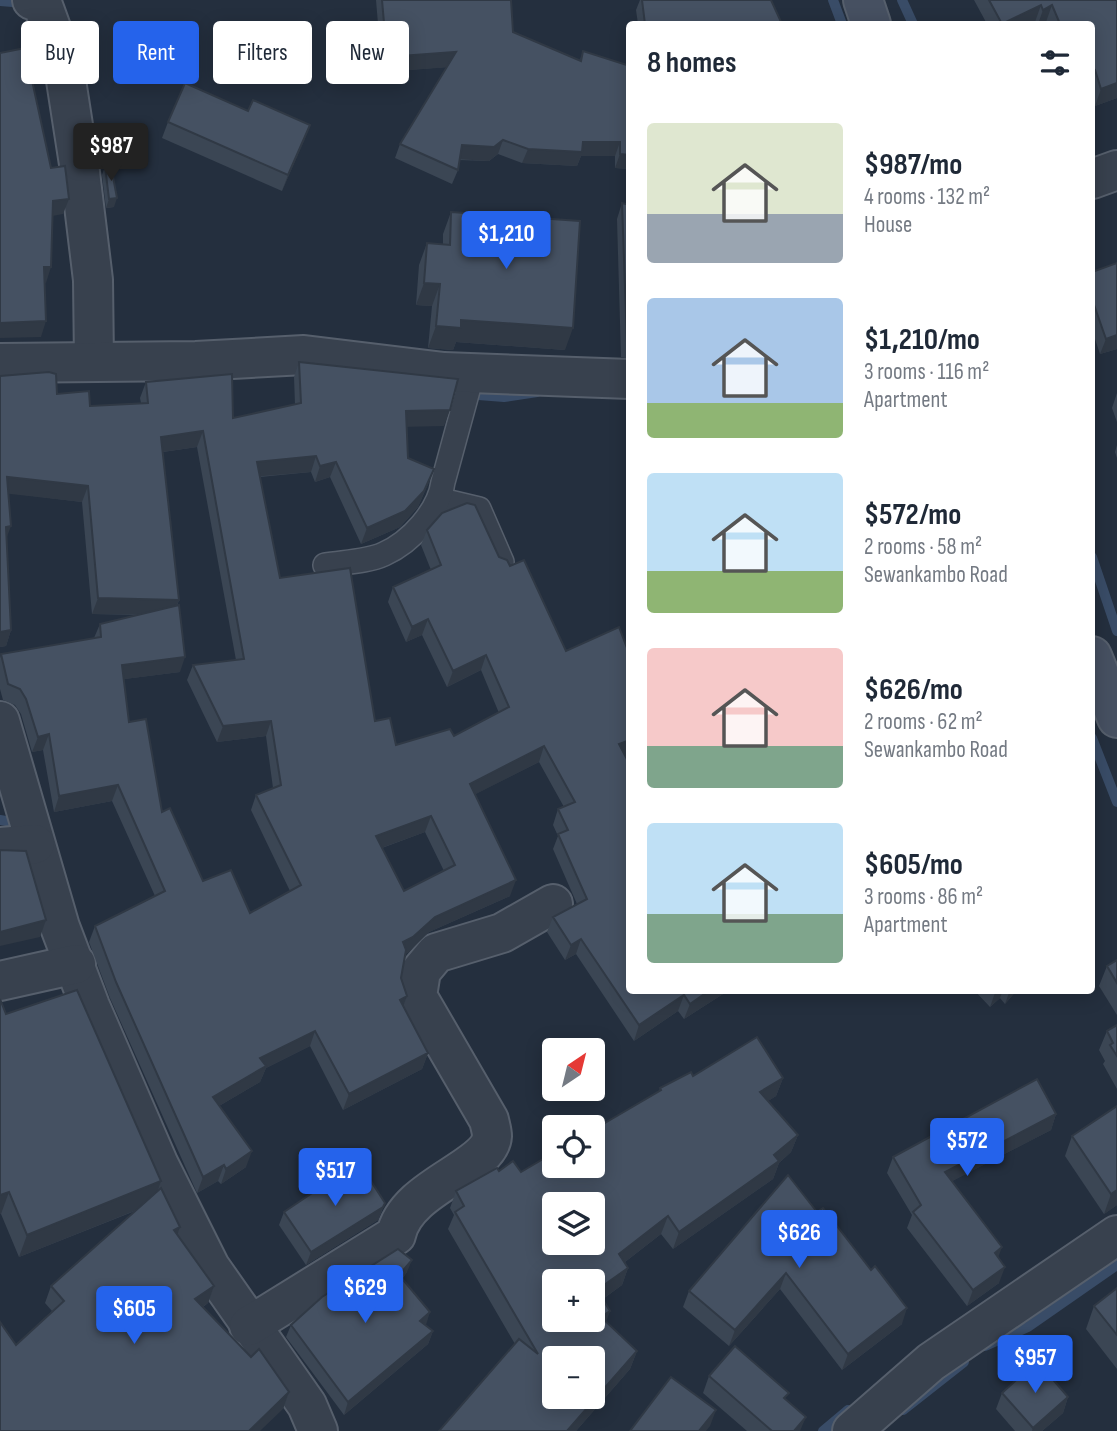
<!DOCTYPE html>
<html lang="en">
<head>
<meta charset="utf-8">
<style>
	body { margin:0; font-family:"Sofia Sans Condensed",sans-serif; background:#f6f6f7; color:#1f2937; height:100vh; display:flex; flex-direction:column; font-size:26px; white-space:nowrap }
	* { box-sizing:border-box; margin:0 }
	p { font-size:23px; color:#747a83 }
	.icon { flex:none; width:38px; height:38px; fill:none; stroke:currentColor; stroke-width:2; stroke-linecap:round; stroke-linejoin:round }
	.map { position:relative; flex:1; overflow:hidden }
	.side { position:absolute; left:626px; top:21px; width:469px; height:973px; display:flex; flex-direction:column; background:#fff; border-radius:7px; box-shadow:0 4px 18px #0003 }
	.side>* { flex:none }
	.hud { position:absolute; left:21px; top:21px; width:500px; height:63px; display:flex; gap:14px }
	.needle { width:46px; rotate:35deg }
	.tools { position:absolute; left:542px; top:1038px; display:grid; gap:14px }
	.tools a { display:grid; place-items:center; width:63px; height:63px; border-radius:7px; background:#fff; box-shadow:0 4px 18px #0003; font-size:35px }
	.price { position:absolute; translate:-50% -60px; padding:0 16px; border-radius:7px; background:#2563eb; color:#fff; font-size:23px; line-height:46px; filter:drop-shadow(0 2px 4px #0008) }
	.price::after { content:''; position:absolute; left:50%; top:42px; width:21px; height:16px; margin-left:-10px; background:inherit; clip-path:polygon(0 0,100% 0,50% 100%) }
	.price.current { background:#222; color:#fff }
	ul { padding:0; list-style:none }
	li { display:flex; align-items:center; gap:21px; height:175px; padding:0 21px }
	li span { display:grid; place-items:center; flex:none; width:196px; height:140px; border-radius:7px; color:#555 }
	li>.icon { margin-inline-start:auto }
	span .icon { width:84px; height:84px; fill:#fffc; stroke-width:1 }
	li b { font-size:30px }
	h2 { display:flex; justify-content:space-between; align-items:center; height:84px; padding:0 21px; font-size:30px }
	.pill { padding:0 24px; border-radius:7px; background:#fff; box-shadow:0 4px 18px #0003; font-size:24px; line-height:63px }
	.pill.current { background:#2563eb; color:#fff }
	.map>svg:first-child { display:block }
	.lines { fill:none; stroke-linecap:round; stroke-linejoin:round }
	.stream { stroke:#394c67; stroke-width:10 }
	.lane-casing { stroke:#565f6c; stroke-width:26 }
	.street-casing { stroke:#565f6c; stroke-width:42 }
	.secondary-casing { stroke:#565f6c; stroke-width:42 }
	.lane { stroke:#38414e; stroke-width:23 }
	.street { stroke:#38414e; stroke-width:38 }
	.secondary { stroke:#465061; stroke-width:38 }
	.wall { fill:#3b4654; fill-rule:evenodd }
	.shaded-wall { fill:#303945 }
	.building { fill:#455162; stroke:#303945; stroke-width:2; fill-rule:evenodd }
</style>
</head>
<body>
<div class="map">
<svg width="1117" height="1431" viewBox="0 0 1117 1431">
	<rect width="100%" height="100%" fill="#242f3e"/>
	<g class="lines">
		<!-- stream -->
		<g class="stream">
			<polyline points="833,0 842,24"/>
			<polyline points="902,0 913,24"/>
			<polyline points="0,1 25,3"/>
			<polyline points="466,394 504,397 537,392"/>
			<polyline points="1092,557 1117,631"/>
			<polyline points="1092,738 1117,802"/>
			<polyline points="0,820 22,824"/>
			<polyline points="985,1346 1028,1327 1117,1265"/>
			<polyline points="903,1410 964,1362"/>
			<polyline points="823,1431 848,1410"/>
		</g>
		<!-- lane casing -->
		<g class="lane-casing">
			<g id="lane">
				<polyline points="441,500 479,509 502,562"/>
				<path d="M325,565C343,562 367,562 384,554C411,542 439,511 443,482L473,372"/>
			</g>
		</g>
		<!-- street casing -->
		<g class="street-casing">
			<g id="street">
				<polyline points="32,0 42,3 63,61 79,164 93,280 94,362"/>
				<polyline points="1092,179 1117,170"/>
				<polyline points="0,363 196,361 304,355 444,372 630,379"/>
				<polyline points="0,721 60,927 90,1006 159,1165 210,1267 307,1405 318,1431"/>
				<polyline points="0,847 35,844"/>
				<polyline points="0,981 76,964"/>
				<path d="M249,1326L396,1235C406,1186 490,1169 492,1136C492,1131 490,1125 489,1120L417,996L421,971L436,953L502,933L553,904"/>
				<polyline points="852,1431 931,1362 1117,1235"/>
			</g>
		</g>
		<!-- secondary casing -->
		<g class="secondary-casing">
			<g id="secondary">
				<polyline points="863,0 871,24"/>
				<polyline points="1092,656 1117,718"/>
			</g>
		</g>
		<!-- lane -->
		<use href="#lane" class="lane"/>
		<!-- street -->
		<use href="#street" class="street"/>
		<!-- secondary -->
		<use href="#secondary" class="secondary"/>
	</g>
	<!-- wall -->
	<g class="wall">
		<polygon points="376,0 511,0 513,32 580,60 583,51 630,66 630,169 615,168 615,156 581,156 577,166 522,163 498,154 489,161 459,160 458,170 452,184 395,158 400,144 447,67 382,72"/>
		<polygon points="640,0 771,0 782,24 638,24 636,10"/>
		<polygon points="974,0 1117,0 1117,98 1095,106 1092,97 1092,24 1047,24 1046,22 1042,24 1036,24 1035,22 1031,24 987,24"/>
		<polygon points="248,111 310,125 282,191 162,138 168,122"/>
		<polygon points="105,166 114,207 106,208 102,175"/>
		<polygon points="622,203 630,205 630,359 621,357 617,219"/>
		<polygon points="451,212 565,350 456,342 453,350 428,348 432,306 416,305 419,265 427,243 443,244 443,234"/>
		<polygon points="1092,272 1117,349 1100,354 1092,330"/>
		<path d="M299,362L444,426H406L408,458L434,469L428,484L418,507L400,527L361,544L330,477L315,482L311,472L260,477L280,578L375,721L396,745L454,736L499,713L481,670L447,687L422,635L406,642L388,602L393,587L431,570L421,545L427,530L499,557L510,566L566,651L630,656V754L625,756L630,990L723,994L684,1019L678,1011L634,1041L576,954L565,960L547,932L553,917L577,904L553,849L558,836L553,825L558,809L564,807L539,762L475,794L510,896L429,932L405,954L401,978L407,996L403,1006L428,1053L422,1069L343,1110L310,1046L266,1068L260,1082L219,1106L246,1167L221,1184L218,1181L197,1193L110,998L89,942L95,926L155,896L112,801L54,812L43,750L32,752L21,714L15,705L3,700L0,689V658L1,654L94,638L100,624L138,615L92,614L82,502L8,493L6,538L11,630L6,646L0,647V376L57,394L90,406L141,403L140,398L146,382L233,418L295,405L294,377ZM197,447L236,660L193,665L187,680L217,742L266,736L273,788L256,795L251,810L290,891L250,913L203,881L162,812L129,722L124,679L180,672L177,606L179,600L163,452ZM425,832L444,871L404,891L382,848Z"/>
		<polygon points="1117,393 1117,422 1112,408"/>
		<polygon points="1117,445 1117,458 1115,452"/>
		<polygon points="1117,960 1117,1015 1099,986 1107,966"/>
		<polygon points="974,990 1017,990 1005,1004 1000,998 990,1007"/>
		<polygon points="6,1014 161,1181 159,1189 180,1227 177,1235 214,1286 208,1303 203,1307 251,1357 289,1392 283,1409 16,1345 52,1311 45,1303 51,1286 135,1211 19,1257 1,1214"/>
		<polygon points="1117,1025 1117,1089 1103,1064 1105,1061 1099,1050 1107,1031"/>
		<polygon points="693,1076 783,1078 776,1096 768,1101 798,1135 791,1152 779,1163 773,1179 673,1249 661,1234 625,1262 628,1268 622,1285 603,1299 606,1322 637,1351 630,1369 576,1431 515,1344 448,1229 454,1215 450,1208 456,1191 499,1171 521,1172 659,1092 660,1088"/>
		<polygon points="1117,1106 1117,1205 1104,1214 1065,1156 1072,1136"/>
		<polygon points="1056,1114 1051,1130 952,1181 998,1257 999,1283 967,1306 907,1228 912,1215 887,1173 893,1157"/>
		<polygon points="788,1175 902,1324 842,1370 780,1289 729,1346 683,1307 689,1291"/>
		<polygon points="385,1203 378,1220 306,1265 279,1225 284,1212"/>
		<polygon points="407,1272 402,1279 425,1325 433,1331 428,1344 344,1415 286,1337 291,1325"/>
		<polygon points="1117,1288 1117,1369 1086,1329 1094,1306"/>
		<polygon points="709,1376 786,1400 800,1431 747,1431 703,1393"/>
		<polygon points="1002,1393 1068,1397 1063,1413 1042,1431 1015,1431 996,1409"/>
	</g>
	<!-- shaded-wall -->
	<g class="shaded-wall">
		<polygon points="1041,5 1035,22 1031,24 1004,24"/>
		<polygon points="1052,5 1046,22 1042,24 1038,24 1043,10"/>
		<polygon points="456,52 451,67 382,72 387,57"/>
		<polygon points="1117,83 1117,98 1095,106 1101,89"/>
		<polygon points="310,125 304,141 282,191 288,175"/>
		<polygon points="503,140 498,154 489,161 456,159 462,145"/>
		<polygon points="583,142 620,142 615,156 581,156 577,166 522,163 528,149"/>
		<polygon points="620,154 630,155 630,169 615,168"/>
		<polygon points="117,198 114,207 106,208 109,199"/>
		<polygon points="69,199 63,214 47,217 53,201"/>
		<polygon points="44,267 51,267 46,283 39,282"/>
		<polygon points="424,283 440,284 432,306 416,305"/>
		<polygon points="461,320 573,328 565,350 456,342 453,350 428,348 436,326"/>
		<polygon points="46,321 41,337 0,338 0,323"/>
		<polygon points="1117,335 1117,349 1100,354 1106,339"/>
		<polygon points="450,410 444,426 400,427 406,411"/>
		<polygon points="203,431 197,447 155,453 161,437"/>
		<polygon points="316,456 311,472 251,477 257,462"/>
		<polygon points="336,462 330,477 315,482 320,466"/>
		<polygon points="434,469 418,507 400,527 361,544 367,528"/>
		<polygon points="7,477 88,486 82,502 2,493"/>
		<polygon points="11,526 5,542 6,527"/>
		<polygon points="98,598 179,600 173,615 92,614"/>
		<polygon points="428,619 422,635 406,642 412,627"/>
		<polygon points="11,630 6,646 0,647 0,632"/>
		<polygon points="486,655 481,670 447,687 453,671"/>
		<polygon points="185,657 180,672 117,680 122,665"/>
		<polygon points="271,721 266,736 217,742 223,726"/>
		<polygon points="49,734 43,750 32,752 38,737"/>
		<polygon points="630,740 630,754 613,760 619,744"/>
		<polygon points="544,746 539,762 464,800 470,784"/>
		<polygon points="118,785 112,801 54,812 59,796"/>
		<polygon points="431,816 425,832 370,852 376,836"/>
		<polygon points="516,880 510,896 429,932 408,953 397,958 403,942 435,917"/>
		<polygon points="46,920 40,937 0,946 0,932"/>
		<polygon points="581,939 576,954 565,960 571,945"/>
		<polygon points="710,990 724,990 723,994 684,1019 690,1004"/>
		<polygon points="996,990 1003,990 1000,998 990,1007"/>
		<polygon points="1010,990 1017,990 1005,1004"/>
		<polygon points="684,995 678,1011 634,1041 639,1025"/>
		<polygon points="407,996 401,1012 400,1000"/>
		<polygon points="315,1031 310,1046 266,1068 260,1082 207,1113 213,1097 260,1058"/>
		<polygon points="428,1053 422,1069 343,1110 349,1094"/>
		<polygon points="783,1078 776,1096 754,1110 760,1092"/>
		<polygon points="1056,1114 1051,1130 939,1188 945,1172"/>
		<polygon points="798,1135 791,1152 779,1163 773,1179 673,1249 679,1232"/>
		<polygon points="252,1151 246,1167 221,1184 226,1169"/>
		<polygon points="224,1165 218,1181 197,1193 203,1177"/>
		<polygon points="161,1181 154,1203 19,1257 27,1235"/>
		<polygon points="1117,1190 1117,1205 1104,1214 1111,1194"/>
		<polygon points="9,1192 1,1214 0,1214 0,1195"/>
		<polygon points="383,1207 378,1220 306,1265 311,1252"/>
		<polygon points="668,1216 661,1234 612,1272 619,1254"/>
		<polygon points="180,1227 174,1244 174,1230"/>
		<polygon points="1002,1247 996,1263 995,1253"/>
		<polygon points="412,1260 407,1272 395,1288 399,1275"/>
		<polygon points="1005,1267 999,1283 967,1306 973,1290"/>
		<polygon points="628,1268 622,1285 593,1306 597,1290"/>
		<polygon points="786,1273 780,1289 729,1346 735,1330"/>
		<polygon points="214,1286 208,1303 189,1316 195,1299"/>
		<polygon points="907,1308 902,1324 842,1370 848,1354"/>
		<polygon points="610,1311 604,1328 601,1317"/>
		<polygon points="430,1312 426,1325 415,1333 420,1321"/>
		<polygon points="433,1331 428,1344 344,1415 348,1402"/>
		<polygon points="637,1351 630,1369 576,1431 567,1431"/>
		<polygon points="289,1392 283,1409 260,1431 249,1431"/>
		<polygon points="1068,1397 1063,1413 1042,1431 1032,1431 1033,1428"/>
		<polygon points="716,1410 710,1426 706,1431 699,1431"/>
		<polygon points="806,1417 800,1431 794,1431"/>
	</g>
	<!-- building -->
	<g class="building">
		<polygon points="382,0 511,0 513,32 581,61 583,51 630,66 630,155 620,154 620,142 583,142 582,152 528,149 503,140 494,147 462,145 458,170 400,144 456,52 387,57"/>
		<polygon points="642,0 771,0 782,24 645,24"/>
		<polygon points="989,0 1117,0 1117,83 1101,89 1095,70 1092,71 1092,24 1060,24 1052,5 1043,10 1041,5 1002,24"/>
		<polygon points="25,48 51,168 65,166 69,199 53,201 51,267 44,267 46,321 0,323 0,53"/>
		<polygon points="185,83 248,111 253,100 310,125 288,175 168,122"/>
		<polygon points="105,166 111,166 117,198 109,199"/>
		<polygon points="622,203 630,205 630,342 627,342"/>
		<polygon points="451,212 580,221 573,328 461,320 461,328 436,326 440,284 424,283 427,243 450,245"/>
		<polygon points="1117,263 1117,335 1106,339 1092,299 1092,272"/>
		<path d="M299,362L458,379L450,410L406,411L408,458L434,469L424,491L405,511L367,528L336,462L320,466L316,456L257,462L280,578L350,568L375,721L390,718L396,745L450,729L454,736L509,707L486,655L453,671L428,619L412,627L393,587L441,565L427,530L442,513L467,503L475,505L499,557L507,560L510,566L524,560L566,651L619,627L630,656V740L619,744L630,765V990H710L690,1004L684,995L639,1025L581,939L571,945L553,917L587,899L558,834L568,830L558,809L575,802L544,746L470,784L516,880L435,917L413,937L403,942L406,950L401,978L407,996L400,1000L428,1053L349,1094L315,1031L260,1058L266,1066L213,1097L252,1151L226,1169L224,1165L203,1177L116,982L95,926L165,891L118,785L59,796L49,734L38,737L26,699L20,689L8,684L1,654L101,637L100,624L179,605L185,657L122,665L129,722L146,719L162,812L170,808L203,881L231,870L250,913L301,885L256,795L281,785L271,721L223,726L193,665L244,659L203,431L161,437L179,600L98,598L88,486L7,477L11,526L6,527L11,630L0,632V376L49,372L56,374L57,394L89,391L90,406L148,403L146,382L232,374L233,418L301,403ZM431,816L455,865L404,891L376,836Z"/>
		<polygon points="0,850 26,851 46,920 0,932"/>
		<polygon points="1117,960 1117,983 1107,966"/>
		<polygon points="77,990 161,1181 27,1235 9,1192 0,1195 0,999 6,1014"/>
		<polygon points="1117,1025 1117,1056 1110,1045 1113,1043 1107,1031"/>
		<path d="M757,1037L783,1078L760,1092L798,1135L774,1155L779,1161L679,1232L668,1216L619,1254L628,1268L597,1290L610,1311L601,1317L637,1351L567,1431H439L519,1339L538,1354L455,1212L464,1206L456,1191L497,1168L499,1171L513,1161L521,1172L555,1152V1166H593V1130L661,1090L660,1088L691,1072L693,1076ZM555,1204H593V1242H555ZM555,1281H593V1320H555ZM555,1358H593V1396H555Z"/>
		<polygon points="1037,1079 1056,1114 945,1172 1002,1247 995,1253 1005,1267 973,1290 913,1212 921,1205 893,1157"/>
		<polygon points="1117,1106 1117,1190 1111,1194 1072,1136"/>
		<polygon points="348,1163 364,1177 367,1175 385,1203 383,1207 311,1252 284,1212 330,1181"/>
		<polygon points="788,1175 817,1212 823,1208 871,1270 875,1266 907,1308 848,1354 786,1273 735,1330 689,1291"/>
		<polygon points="161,1188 180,1227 174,1230 214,1286 195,1299 251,1357 259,1349 289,1392 249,1431 0,1431 0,1322 16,1345 64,1301 51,1286"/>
		<polygon points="398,1249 412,1260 399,1275 430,1312 420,1321 433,1331 348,1402 291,1325 322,1297"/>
		<polygon points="1117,1288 1117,1335 1094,1306"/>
		<polygon points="735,1346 789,1393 784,1398 806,1417 794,1431 772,1431 709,1376"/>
		<polygon points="1037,1361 1068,1397 1033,1428 1002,1393"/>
		<polygon points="671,1377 716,1410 699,1431 630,1431"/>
	</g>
</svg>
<div class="tools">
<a><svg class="needle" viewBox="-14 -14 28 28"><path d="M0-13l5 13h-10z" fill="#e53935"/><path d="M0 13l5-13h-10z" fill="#747a83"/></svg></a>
<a><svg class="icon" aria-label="locate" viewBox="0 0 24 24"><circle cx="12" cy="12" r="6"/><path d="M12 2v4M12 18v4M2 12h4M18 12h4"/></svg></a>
<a><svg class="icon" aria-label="layers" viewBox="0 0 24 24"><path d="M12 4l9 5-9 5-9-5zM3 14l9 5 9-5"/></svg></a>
<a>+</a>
<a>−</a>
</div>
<b class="price current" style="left:111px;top:183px">$987</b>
<b class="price" style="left:506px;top:271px">$1,210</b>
<b class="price" style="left:967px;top:1178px">$572</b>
<b class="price" style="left:335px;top:1208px">$517</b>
<b class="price" style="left:799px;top:1270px">$626</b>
<b class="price" style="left:365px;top:1325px">$629</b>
<b class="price" style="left:134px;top:1346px">$605</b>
<b class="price" style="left:1035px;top:1395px">$957</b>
<div class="hud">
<a class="pill">Buy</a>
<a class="pill current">Rent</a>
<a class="pill">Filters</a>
<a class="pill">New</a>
</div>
<section class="side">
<h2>8 homes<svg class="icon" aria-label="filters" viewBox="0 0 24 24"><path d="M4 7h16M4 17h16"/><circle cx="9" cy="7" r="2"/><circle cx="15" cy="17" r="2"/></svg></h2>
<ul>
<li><span style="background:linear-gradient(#dfe7d0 65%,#9aa5b1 0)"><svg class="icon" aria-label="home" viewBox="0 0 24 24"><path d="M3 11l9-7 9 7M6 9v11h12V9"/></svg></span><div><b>$987/mo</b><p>4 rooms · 132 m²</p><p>House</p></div></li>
<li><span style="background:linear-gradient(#a9c7e8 75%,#8fb573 0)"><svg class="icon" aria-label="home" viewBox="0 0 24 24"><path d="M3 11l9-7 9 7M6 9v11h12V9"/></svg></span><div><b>$1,210/mo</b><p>3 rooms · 116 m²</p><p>Apartment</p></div></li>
<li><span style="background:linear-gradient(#bfe0f5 70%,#8fb573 0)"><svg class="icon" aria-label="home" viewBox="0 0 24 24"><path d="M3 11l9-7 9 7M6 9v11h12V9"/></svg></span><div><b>$572/mo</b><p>2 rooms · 58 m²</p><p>Sewankambo Road</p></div></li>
<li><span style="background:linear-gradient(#f6c9c9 70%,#7fa58c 0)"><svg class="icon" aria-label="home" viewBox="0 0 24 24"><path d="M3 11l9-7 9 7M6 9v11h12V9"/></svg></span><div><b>$626/mo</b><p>2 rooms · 62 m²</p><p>Sewankambo Road</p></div></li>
<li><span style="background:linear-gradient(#bfe0f5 65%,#7fa58c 0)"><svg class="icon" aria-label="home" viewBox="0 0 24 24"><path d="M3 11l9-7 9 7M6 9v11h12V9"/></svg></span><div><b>$605/mo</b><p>3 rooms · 86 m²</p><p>Apartment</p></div></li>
</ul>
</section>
</div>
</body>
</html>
